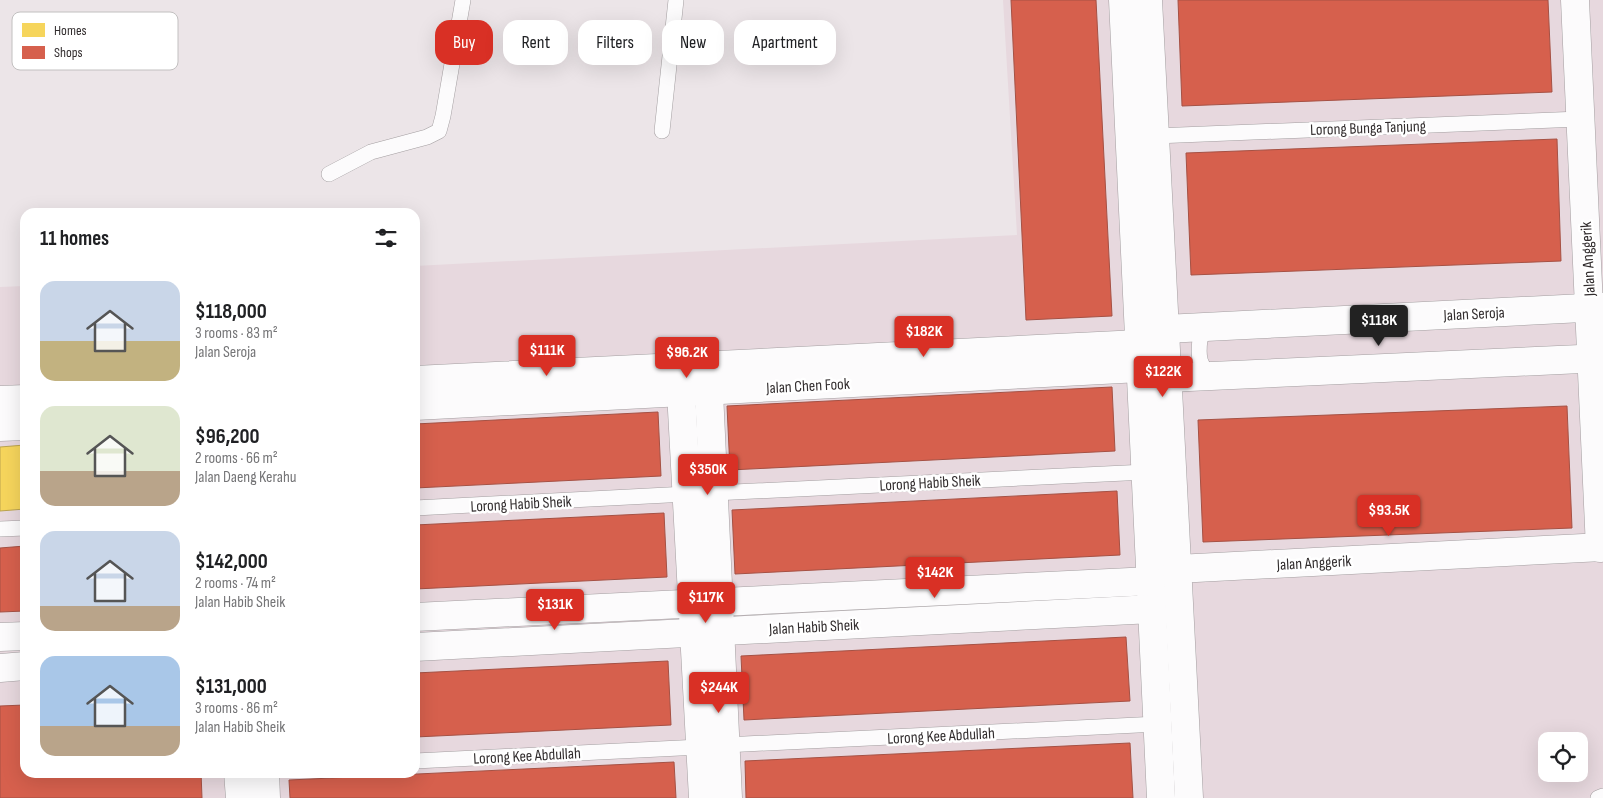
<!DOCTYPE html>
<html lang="en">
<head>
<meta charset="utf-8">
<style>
	body { margin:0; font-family:"Sofia Sans Condensed",sans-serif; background:#f6f6f6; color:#202124; height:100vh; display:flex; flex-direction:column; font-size:19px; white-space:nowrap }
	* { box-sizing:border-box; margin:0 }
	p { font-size:16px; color:#757577 }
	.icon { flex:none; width:28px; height:28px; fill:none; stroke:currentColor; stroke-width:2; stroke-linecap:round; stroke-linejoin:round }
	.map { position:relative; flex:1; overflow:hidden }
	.details { position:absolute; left:20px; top:208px; width:400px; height:570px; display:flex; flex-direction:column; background:#fff; border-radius:15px; box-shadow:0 5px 20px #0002 }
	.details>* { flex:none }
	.top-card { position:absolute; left:435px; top:20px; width:475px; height:45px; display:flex; gap:10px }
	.tools { position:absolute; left:1538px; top:732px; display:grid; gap:10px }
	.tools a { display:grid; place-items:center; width:50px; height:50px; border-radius:10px; background:#fff; box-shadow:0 5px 20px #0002; font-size:25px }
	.price { position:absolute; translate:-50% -42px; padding:0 11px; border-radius:5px; background:#d93025; color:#fff; font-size:16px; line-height:32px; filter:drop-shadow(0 1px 2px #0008) }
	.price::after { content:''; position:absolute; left:50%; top:30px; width:15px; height:11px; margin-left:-8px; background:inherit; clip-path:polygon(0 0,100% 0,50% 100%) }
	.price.current { background:#222; color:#fff }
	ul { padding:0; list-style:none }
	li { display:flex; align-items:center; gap:15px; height:125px; padding:0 20px }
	li span { display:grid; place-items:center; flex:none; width:140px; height:100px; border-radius:15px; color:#555 }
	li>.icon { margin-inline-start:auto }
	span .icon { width:60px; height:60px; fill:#fffc; stroke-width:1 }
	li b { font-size:21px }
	h2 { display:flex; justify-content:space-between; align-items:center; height:60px; padding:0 20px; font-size:21px }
	.pill { padding:0 18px; border-radius:15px; background:#fff; box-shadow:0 5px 20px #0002; font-size:18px; line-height:45px }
	.pill.current { background:#d93025; color:#fff }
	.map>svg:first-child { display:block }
	.built { fill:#e7d8de; fill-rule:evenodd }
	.homes { fill:#f6d55c; stroke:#bba34e }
	.shops { fill:#d6604d; stroke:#a55144 }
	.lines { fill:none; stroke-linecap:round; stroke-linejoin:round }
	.service-casing { stroke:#a39ea0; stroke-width:16 }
	.minor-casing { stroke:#a39ea0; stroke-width:29 }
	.service { stroke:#fcfbfc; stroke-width:15 }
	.minor { stroke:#fcfbfc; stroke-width:28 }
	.labels { text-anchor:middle; stroke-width:5; stroke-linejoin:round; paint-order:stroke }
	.street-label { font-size:16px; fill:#322d2e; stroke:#fff }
	.key { fill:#fff; stroke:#c2c0c0; stroke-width:1 }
	.key-label { font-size:14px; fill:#322d2e }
</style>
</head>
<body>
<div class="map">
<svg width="1603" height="798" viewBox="0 0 1603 798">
	<rect width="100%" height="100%" fill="#ece5e8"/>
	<!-- built -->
	<path class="built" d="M1003,0H1603V798H0V287L25,286V772H415V266L1017,235ZM1546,741H1579V774H1546Z"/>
	<!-- homes -->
	<polygon class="homes" points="25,445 25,509 0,511 0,447"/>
	<!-- shops -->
	<g class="shops">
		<polygon points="1011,0 1096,0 1112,316 1026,320"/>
		<polygon points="1178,0 1548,0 1552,92 1182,106"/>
		<polygon points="1557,139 1561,261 1191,275 1186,153"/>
		<polygon points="1112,387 1115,451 730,470 727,406"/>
		<polygon points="1567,406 1572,528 1203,542 1198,420"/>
		<polygon points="658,412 661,476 415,488 415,424"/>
		<polygon points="1117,491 1120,555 735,574 732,510"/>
		<polygon points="664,513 667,577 415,589 415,525"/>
		<polygon points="25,546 25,611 0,612 0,548"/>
		<polygon points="1126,637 1130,701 744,720 741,656"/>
		<polygon points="668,661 671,725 415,737 415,673"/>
		<polygon points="25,705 25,772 201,772 202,798 0,798 0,706"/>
		<polygon points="1130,743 1133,798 746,798 745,761"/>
		<polygon points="674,762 676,798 290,798 289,780"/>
	</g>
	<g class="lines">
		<!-- service casing -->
		<g class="service-casing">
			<g id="service">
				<polyline points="662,131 676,0"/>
				<polyline points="1155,136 1580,119"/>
				<polyline points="329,174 371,152 427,137 439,131 443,116 463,0"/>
				<path d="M1209,327L1200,339C1198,355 1198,369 1215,375"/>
				<polyline points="714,493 1146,472"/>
				<polyline points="415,508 687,494"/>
				<polyline points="0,529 25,528"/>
				<polyline points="725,745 1158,724"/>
				<polyline points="415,761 700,747"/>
				<polyline points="1598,798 1603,796"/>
			</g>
		</g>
		<!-- minor casing -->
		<g class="minor-casing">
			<g id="minor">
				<polyline points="1123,0 1161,798"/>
				<polyline points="1148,0 1189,798"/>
				<polyline points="1575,0 1600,548"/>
				<polyline points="1165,329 1603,307"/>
				<polyline points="708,371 728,798"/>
				<polyline points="680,373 703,798"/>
				<polyline points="1167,378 1603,358"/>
				<polyline points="415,380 1139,344"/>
				<polyline points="0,400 25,399"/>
				<polyline points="415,406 1140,368"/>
				<polyline points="0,427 25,426"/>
				<polyline points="1177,569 1603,547"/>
				<polyline points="415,617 1151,581"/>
				<polyline points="0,637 25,636"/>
				<polyline points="415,647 1152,609"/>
				<polyline points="0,668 25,666"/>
				<polyline points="238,772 240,798"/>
				<polyline points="265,772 266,798"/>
			</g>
		</g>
		<!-- service -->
		<use href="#service" class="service"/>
		<!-- minor -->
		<use href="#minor" class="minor"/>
	</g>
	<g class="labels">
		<!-- street labels -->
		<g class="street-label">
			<text transform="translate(1368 127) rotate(-2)" y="6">Lorong Bunga Tanjung</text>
			<text transform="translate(1587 259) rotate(-93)" y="6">Jalan Anggerik</text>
			<text transform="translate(1474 313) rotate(-3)" y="6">Jalan Seroja</text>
			<text transform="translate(808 385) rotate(-3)" y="6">Jalan Chen Fook</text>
			<text transform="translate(930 482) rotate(-3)" y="6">Lorong Habib Sheik</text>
			<text transform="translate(521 503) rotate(-3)" y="6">Lorong Habib Sheik</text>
			<text transform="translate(1314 562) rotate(-3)" y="6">Jalan Anggerik</text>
			<text transform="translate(814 626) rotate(-3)" y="6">Jalan Habib Sheik</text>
			<text transform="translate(941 735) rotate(-3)" y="6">Lorong Kee Abdullah</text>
			<text transform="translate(527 755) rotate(-3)" y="6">Lorong Kee Abdullah</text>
		</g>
	</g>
	<!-- legend -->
	<rect x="12" y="12" width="166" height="58" rx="8" class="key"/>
	<rect x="22" y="23" width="23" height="14" fill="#f6d55c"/>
	<rect x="22" y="46" width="23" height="13" fill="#d6604d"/>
	<g class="key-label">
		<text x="54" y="35">Homes</text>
		<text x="54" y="57">Shops</text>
	</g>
</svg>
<div class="tools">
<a><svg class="icon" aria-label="locate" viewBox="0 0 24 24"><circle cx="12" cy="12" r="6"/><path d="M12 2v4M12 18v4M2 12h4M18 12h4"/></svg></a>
</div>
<b class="price current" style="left:1379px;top:347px">$118K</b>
<b class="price" style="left:924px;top:358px">$182K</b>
<b class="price" style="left:547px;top:377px">$111K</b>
<b class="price" style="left:687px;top:379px">$96.2K</b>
<b class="price" style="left:1163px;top:398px">$122K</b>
<b class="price" style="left:708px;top:496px">$350K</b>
<b class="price" style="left:1389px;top:537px">$93.5K</b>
<b class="price" style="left:935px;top:599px">$142K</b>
<b class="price" style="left:706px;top:624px">$117K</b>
<b class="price" style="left:555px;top:631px">$131K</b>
<b class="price" style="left:719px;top:714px">$244K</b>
<div class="top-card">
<a class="pill current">Buy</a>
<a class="pill">Rent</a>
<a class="pill">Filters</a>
<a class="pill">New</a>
<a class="pill">Apartment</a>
</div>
<section class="details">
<h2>11 homes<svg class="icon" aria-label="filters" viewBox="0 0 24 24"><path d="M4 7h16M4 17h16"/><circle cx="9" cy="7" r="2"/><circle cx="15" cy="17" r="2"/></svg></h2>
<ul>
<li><span style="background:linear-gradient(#c9d6e8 60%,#c2b280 0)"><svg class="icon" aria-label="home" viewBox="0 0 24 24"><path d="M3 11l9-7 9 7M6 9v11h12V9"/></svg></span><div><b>$118,000</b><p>3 rooms · 83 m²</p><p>Jalan Seroja</p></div></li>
<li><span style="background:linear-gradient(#dfe7d0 65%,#b9a48a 0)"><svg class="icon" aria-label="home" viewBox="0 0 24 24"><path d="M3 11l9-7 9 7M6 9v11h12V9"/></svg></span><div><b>$96,200</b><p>2 rooms · 66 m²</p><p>Jalan Daeng Kerahu</p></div></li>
<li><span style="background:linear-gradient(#c9d6e8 75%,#b9a48a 0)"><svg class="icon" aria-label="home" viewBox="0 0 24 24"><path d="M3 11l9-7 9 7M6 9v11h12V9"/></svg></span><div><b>$142,000</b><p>2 rooms · 74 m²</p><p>Jalan Habib Sheik</p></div></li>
<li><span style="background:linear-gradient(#a9c7e8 70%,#b9a48a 0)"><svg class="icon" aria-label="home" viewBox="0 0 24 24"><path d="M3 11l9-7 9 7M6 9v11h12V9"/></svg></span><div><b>$131,000</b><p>3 rooms · 86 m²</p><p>Jalan Habib Sheik</p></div></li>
</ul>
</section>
</div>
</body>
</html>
